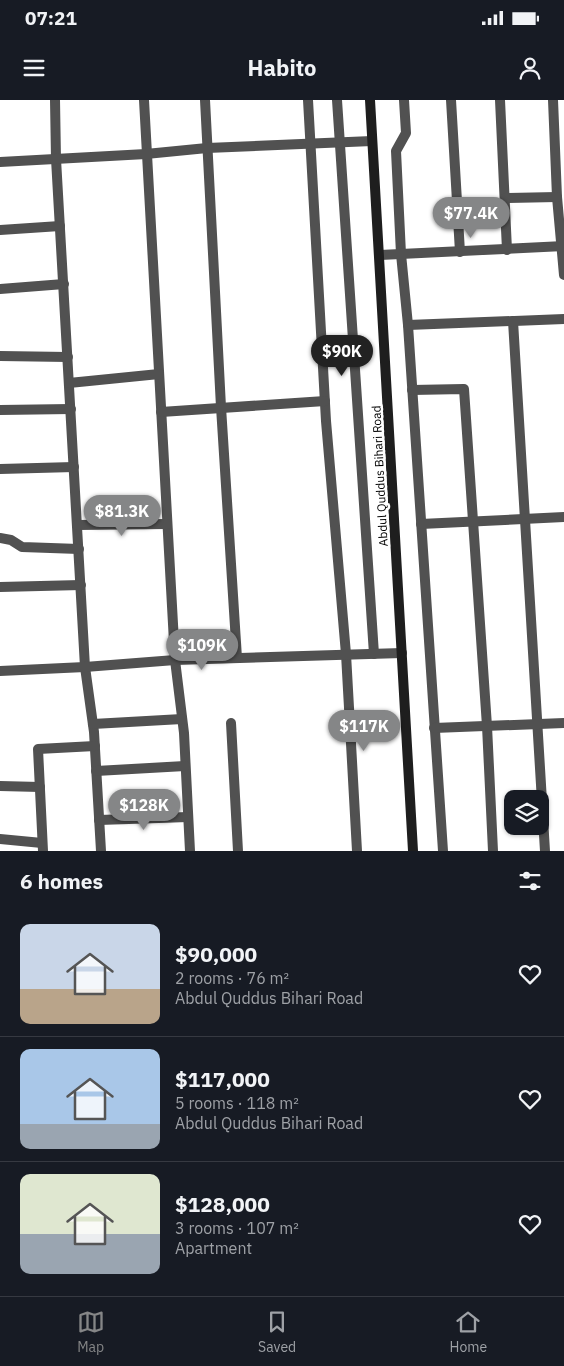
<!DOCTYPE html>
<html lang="en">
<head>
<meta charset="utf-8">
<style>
	body { margin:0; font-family:"IBM Plex Sans",sans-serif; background:#242831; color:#f1f3f6; height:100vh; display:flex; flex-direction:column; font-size:19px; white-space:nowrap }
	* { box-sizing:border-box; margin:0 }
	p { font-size:16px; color:#9ea1a6 }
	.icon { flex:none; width:28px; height:28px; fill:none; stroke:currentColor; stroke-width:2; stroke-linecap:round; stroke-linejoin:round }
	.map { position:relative; height:751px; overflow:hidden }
	.drawer { display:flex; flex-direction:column; background:#171b24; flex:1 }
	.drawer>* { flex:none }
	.buttons { position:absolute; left:504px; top:690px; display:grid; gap:10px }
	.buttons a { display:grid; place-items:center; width:45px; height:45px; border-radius:10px; background:#171b24; box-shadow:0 1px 4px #0004; font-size:25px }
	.price { position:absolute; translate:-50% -42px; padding:0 11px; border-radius:18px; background:#858687; color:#fff; font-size:16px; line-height:32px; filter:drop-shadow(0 1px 2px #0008) }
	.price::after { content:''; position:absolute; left:50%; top:30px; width:15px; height:11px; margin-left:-8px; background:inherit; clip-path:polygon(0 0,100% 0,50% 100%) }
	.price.active { background:#222; color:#fff }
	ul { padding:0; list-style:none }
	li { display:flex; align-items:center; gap:15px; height:125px; padding:0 20px }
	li+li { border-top:1px solid #363941 }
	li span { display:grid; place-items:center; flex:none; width:140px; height:100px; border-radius:10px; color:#555 }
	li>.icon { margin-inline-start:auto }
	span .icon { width:60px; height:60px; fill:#fffc; stroke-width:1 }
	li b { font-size:21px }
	h2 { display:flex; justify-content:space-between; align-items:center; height:60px; padding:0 20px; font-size:21px }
	.status { display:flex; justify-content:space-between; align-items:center; height:35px; padding:0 25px; background:#171b24; direction:ltr }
	.status svg { height:14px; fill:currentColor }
	header { display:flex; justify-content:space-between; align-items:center; height:65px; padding:0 20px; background:#171b24; font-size:22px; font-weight:700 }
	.tabs { display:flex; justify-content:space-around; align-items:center; height:70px; border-top:1px solid #363941; background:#171b24; font-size:14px; color:#9ea1a6 }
	.tabs a { display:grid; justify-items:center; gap:2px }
	.tabs .active { color:#858687 }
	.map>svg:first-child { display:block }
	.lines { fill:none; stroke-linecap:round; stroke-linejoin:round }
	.minor { stroke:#515151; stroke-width:10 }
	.tertiary { stroke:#515151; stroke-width:10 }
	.secondary { stroke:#1e1e1e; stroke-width:10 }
	.labels { text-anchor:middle; stroke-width:5; stroke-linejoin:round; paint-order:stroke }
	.street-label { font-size:12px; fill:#000; stroke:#fff }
</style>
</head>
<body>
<div class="status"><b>07:21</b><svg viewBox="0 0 49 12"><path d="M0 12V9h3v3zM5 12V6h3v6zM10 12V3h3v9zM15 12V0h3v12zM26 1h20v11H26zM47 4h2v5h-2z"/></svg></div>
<header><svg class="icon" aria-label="menu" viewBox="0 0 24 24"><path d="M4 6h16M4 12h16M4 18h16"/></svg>Habito<svg class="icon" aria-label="person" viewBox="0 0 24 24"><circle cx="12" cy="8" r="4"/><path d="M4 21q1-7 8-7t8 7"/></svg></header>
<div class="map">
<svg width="564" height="751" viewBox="0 0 564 751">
	<rect width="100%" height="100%" fill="#fff"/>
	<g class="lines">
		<!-- minor -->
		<g class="minor">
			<polyline points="55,0 56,59 85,567 94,632 101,751"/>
			<polyline points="144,0 175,560 184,633 190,751"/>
			<polyline points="205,0 221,307 237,558"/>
			<polyline points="308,0 326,321 346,554 357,751"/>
			<polyline points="337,0 374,554"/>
			<polyline points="404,0 406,33 396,51 401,154 408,225 443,751"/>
			<polyline points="451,0 460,152"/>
			<polyline points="500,0 507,150"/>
			<polyline points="553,0 557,97 564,175"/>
			<polyline points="505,98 557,97"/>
			<polyline points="0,130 60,126"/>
			<polyline points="380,155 564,146"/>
			<polyline points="0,189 64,184"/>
			<polyline points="513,221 545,751"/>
			<polyline points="408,225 564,219"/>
			<polyline points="0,256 68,257"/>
			<polyline points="69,283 159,274"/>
			<polyline points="412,290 464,289 487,626 493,751"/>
			<polyline points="0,310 71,309"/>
			<polyline points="161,312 325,301"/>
			<polyline points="0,369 74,367"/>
			<polyline points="421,424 564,417"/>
			<polyline points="77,425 167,424"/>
			<polyline points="0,438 11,440 22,447 79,449"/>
			<polyline points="0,487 81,485"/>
			<polyline points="231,623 238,751"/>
			<polyline points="93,624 182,619"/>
			<polyline points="434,628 564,623"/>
			<polyline points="96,671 185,666"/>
			<polyline points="0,686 40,687"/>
			<polyline points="99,720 188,717"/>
			<polyline points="0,739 42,743"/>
			<polyline points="43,751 38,649 95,646"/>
		</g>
		<!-- tertiary -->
		<g class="tertiary">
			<polyline points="0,62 146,54 207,48 372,41"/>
			<polyline points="0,571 85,567 175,560 402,553"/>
		</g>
		<!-- secondary -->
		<polyline class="secondary" points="370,0 413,751"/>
	</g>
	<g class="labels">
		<!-- street labels -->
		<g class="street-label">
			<text transform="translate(380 376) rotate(-93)" y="4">Abdul Quddus Bihari Road</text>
		</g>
	</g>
</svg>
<div class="buttons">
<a><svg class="icon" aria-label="layers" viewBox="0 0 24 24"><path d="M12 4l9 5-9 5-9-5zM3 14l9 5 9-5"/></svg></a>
</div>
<b class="price" style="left:471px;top:139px">$77.4K</b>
<b class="price active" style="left:342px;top:277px">$90K</b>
<b class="price" style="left:122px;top:437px">$81.3K</b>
<b class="price" style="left:202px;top:571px">$109K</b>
<b class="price" style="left:364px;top:652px">$117K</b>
<b class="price" style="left:144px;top:731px">$128K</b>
</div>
<section class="drawer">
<h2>6 homes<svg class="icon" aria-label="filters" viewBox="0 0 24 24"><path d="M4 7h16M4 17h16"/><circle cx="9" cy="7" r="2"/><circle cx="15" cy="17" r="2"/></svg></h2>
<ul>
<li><span style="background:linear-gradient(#c9d6e8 65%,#b9a48a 0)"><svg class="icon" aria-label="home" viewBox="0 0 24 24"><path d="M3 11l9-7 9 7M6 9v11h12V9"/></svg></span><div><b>$90,000</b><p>2 rooms · 76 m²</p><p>Abdul Quddus Bihari Road</p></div><svg class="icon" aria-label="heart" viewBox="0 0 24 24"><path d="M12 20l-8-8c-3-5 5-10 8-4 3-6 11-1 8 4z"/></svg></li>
<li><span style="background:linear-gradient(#a9c7e8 75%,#9aa5b1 0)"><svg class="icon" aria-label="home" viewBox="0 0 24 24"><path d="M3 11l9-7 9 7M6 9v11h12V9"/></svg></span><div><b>$117,000</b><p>5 rooms · 118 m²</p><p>Abdul Quddus Bihari Road</p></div><svg class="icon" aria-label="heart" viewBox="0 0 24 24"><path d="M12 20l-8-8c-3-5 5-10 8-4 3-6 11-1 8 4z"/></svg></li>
<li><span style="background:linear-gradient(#dfe7d0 60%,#9aa5b1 0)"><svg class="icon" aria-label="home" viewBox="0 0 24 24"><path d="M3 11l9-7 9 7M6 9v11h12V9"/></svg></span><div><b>$128,000</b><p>3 rooms · 107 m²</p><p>Apartment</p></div><svg class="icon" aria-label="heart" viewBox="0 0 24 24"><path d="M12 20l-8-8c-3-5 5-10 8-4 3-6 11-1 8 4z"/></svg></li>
</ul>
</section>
<nav class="tabs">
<a class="active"><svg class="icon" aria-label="map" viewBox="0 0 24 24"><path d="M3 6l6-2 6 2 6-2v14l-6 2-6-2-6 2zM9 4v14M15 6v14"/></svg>Map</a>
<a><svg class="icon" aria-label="saved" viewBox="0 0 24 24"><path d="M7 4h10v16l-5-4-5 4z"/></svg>Saved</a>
<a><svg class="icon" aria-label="home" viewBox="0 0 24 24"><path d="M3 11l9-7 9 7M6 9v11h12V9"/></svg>Home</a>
</nav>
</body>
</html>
